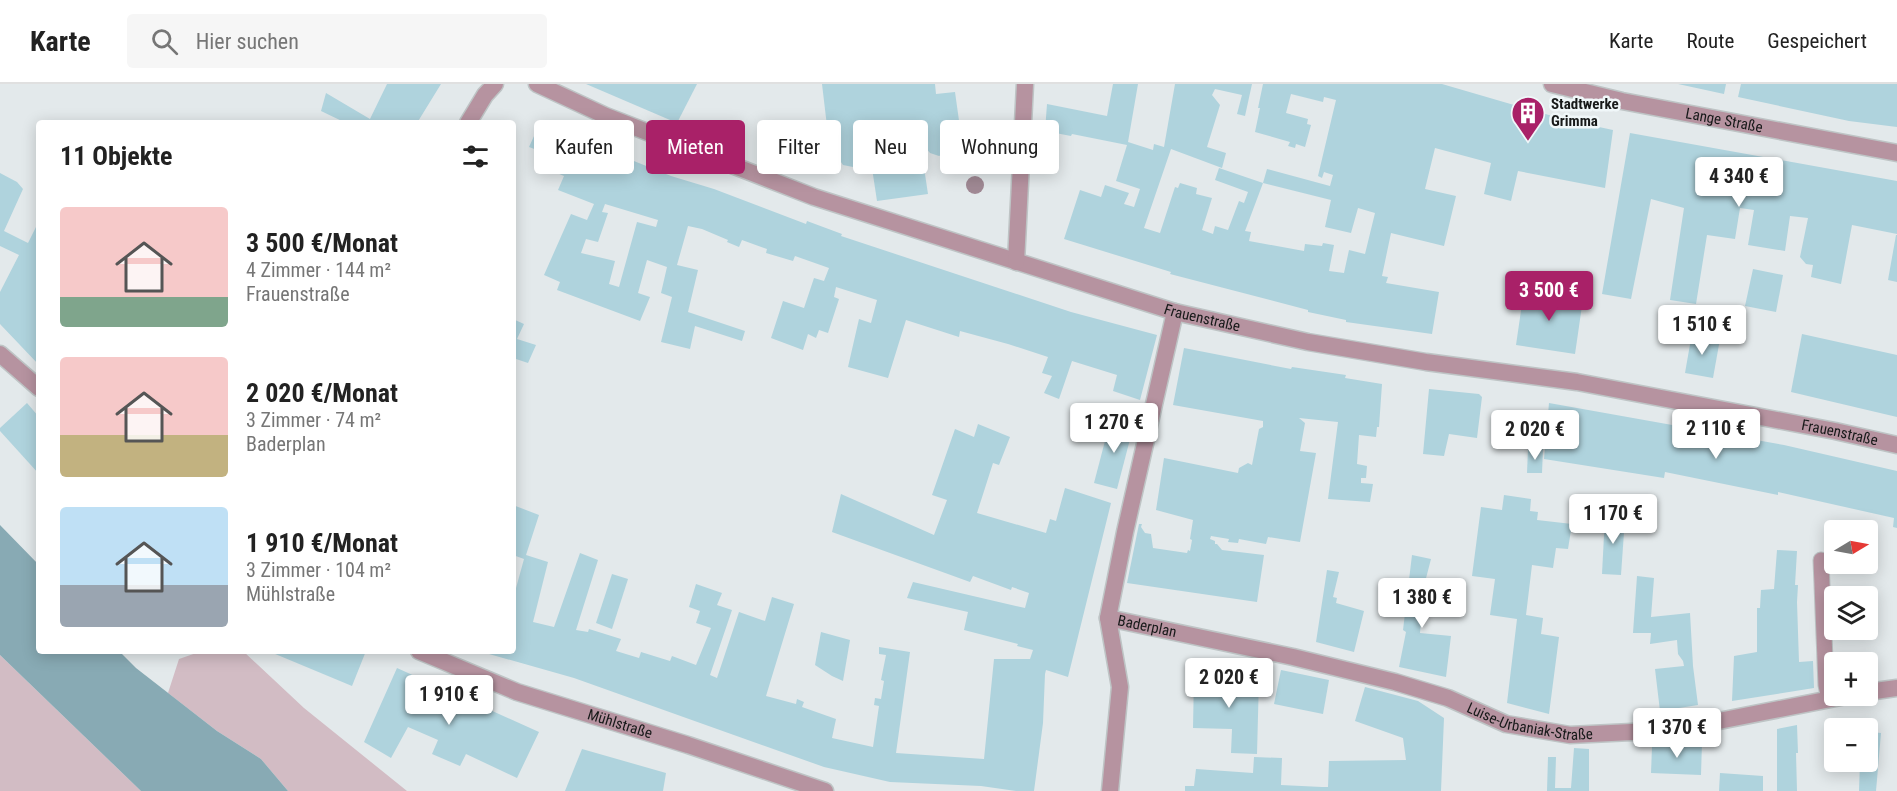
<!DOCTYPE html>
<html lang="de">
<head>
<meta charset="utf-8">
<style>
	body { margin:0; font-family:"Roboto Condensed",sans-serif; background:#f6f6f6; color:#222; height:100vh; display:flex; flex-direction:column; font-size:22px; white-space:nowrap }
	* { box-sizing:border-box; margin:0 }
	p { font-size:20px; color:#767676 }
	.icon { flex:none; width:33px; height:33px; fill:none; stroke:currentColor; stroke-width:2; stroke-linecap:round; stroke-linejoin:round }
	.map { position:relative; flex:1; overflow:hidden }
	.panel { position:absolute; left:36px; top:36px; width:480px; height:534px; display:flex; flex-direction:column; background:#fff; border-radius:6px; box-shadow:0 3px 15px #0003 }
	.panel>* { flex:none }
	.guide { position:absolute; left:534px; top:36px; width:570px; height:54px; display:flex; gap:12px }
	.needle { width:39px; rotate:80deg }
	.buttons { position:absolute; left:1824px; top:436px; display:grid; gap:12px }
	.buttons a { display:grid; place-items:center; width:54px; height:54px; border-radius:6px; background:#fff; box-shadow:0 3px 15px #0003; font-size:30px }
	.price { position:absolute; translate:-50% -51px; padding:0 14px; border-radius:6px; background:#fff; color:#222; font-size:20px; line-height:39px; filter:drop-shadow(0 2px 3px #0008) }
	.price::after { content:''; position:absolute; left:50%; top:36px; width:18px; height:14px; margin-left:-9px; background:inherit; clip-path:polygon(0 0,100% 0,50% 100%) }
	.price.active { background:#a92168; color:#fff }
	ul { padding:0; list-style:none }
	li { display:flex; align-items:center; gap:18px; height:150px; padding:0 24px }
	li span { display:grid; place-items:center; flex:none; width:168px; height:120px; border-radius:6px; color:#555 }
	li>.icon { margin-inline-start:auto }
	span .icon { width:72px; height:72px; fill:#fffc; stroke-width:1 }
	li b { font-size:26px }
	h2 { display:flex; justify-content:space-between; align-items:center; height:72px; padding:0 24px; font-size:26px }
	.chip { padding:0 21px; border-radius:6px; background:#fff; box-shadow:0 3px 15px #0003; font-size:21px; line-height:54px }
	.chip.active { background:#a92168; color:#fff }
	header { display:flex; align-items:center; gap:36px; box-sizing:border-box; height:84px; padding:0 30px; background:#fff; border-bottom:2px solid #e0e0e0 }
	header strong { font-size:28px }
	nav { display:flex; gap:33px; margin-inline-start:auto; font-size:21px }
	.search { width:420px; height:54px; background:#f6f6f6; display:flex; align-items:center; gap:15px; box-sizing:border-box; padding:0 21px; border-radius:6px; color:#767676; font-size:22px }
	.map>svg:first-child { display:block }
	.green { fill:#d2bcc4 }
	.water { fill:#88aab4 }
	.building { fill:#afd3dd; fill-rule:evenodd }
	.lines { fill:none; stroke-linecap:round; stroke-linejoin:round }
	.service-casing { stroke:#bec4c5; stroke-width:17 }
	.minor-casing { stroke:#bec4c5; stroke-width:19 }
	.service { stroke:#b693a0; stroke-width:15 }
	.minor { stroke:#b693a0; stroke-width:16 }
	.tree { fill:#a08994 }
	.labels { text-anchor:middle; stroke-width:5; stroke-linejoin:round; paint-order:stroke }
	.poi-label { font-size:15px; font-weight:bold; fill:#171919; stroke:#f0f7f9; text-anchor:start }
	.street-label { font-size:15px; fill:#171919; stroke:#f0f7f9 }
</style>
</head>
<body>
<header>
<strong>Karte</strong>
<div class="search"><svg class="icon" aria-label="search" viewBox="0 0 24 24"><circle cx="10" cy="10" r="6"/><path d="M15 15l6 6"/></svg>Hier suchen</div>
<nav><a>Karte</a><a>Route</a><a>Gespeichert</a></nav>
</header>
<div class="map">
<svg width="1897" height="707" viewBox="0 0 1897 707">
	<rect width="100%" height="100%" fill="#e3e9eb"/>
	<!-- green -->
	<g class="green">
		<polygon points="202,567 243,567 304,624 407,707 288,707 261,675 217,647 168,609 179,575"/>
		<polygon points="0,571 141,707 0,707"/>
	</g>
	<!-- water -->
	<polygon class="water" points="0,441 39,481 39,567 119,567 136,584 217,647 261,675 288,707 141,707 0,571"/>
	<!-- building -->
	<g class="building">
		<polygon points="387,0 441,0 417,39 346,39 321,27 326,9 370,35"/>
		<polygon points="586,0 697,0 677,39"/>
		<polygon points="822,0 935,0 936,10 955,8 962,58 953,59 949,68 939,72 930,69 925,63 921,64 928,110 877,117 870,71 866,72 864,78 859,82 853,83 843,81 839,75 831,76"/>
		<polygon points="1113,0 1138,0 1128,58 1153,66 1154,60 1164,63 1175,0 1252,0 1245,32 1237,30 1242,11 1215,5 1212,11 1220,21 1207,63 1226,69 1222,84 1171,65 1144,144 1160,149 1175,103 1178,104 1180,99 1197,104 1196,110 1212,114 1202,146 1213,150 1215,142 1228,146 1239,117 1244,119 1248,108 1215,96 1219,84 1263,99 1245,147 1251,148 1249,157 1304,167 1305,160 1322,162 1323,159 1334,161 1329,187 1344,189 1349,166 1365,170 1375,129 1358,124 1351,149 1325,143 1331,116 1263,99 1267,85 1330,102 1333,91 1324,88 1322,94 1318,92 1336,16 1324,13 1323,18 1291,10 1286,29 1308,35 1307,40 1311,41 1305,63 1296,60 1295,64 1288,62 1290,58 1255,48 1260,24 1258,24 1263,0 1442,0 1566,36 1613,46 1605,104 1518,87 1511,117 1484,110 1491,79 1435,64 1425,105 1456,112 1444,162 1391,149 1382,192 1388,193 1386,199 1439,208 1432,250 1346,238 1346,236 1308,228 1308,226 1170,190 1171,188 1064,155 1080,106 1101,113 1105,101 1129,109 1124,120 1134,123 1140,105 1116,97 1127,61 1072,50 1071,52 1045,47 1047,20 1107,32"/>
		<polygon points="1678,0 1726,0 1724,10"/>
		<polygon points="1741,0 1897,0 1897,43 1849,37 1738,13"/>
		<path d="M540,39L671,92L714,105L806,140L807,137L842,150L841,152L1071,228L1157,251L1140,316L1113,307L1117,291L1072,277L1059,315L1044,309L1052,292L1042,289L1048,273L1008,260L960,247L959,253L906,236L888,294L848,283L859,235L871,239L877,216L836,203L834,213L839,215L828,249L819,246L816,254L808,250L803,266L771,254L783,217L804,224L814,194L824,197L829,184L795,172L793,177L766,169L767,165L742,156L739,163L727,158L728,156L702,145L688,142L677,181L698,186L688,228L745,247L742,257L695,242L690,265L661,258L672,213L661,209L667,183L647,176L638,209L650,213L640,237L557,206L560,198L544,191L571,130L587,136L594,120L558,106L564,92L543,83L547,76L535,71L537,66L529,63ZM605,120L658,136L656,143L637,138L619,203L609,200L615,177L581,169L586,155L598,158L608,129L602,128Z"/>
		<polygon points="1630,49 1897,97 1897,150 1852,141 1841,200 1811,193 1813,181 1806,180 1800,173 1808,134 1790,132 1785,167 1748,161 1754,126 1740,124 1735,155 1707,151 1696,220 1670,216 1684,124 1651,115 1631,215 1602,210"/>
		<polygon points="0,89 17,98 23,105 4,147 28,159 39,137 39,281 0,240 0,208 19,171 0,162"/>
		<polygon points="1896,151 1897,151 1897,198 1888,196"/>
		<polygon points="1753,185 1783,191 1776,228 1745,222"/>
		<polygon points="1524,206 1583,215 1575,270 1516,261"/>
		<polygon points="513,235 524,240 517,255 536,261 528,279 513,274"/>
		<polygon points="1692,249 1720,255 1713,294 1685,289"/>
		<polygon points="1802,250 1897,271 1897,333 1791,308"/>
		<polygon points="1184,264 1291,285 1292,283 1346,291 1345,294 1382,300 1379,343 1377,343 1376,353 1359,351 1357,380 1367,382 1366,394 1361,394 1361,399 1373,400 1370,418 1328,415 1338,338 1299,334 1305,339 1300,367 1316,369 1300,458 1268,453 1266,460 1239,455 1238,459 1228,458 1229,455 1211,452 1210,455 1215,457 1215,460 1217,460 1222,466 1264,471 1257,518 1127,499 1139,440 1142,440 1141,443 1145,449 1151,450 1153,464 1187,469 1188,466 1190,467 1192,456 1190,455 1193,436 1156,426 1164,374 1238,389 1239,384 1248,379 1252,381 1259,345 1263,343 1263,337 1173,321"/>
		<polygon points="1429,305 1479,310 1482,313 1477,354 1449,350 1444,372 1423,370"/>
		<polygon points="27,319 39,333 39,390 0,347 0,344"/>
		<polygon points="1549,319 1784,361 1897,387 1897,444 1893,443 1894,434 1778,408 1778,411 1665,388 1664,394 1544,375"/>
		<polygon points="1111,334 1134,340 1117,405 1094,399"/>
		<polygon points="978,340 1010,353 999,381 993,379 977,429 1046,449 1050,435 1056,437 1065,404 1111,419 1068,593 1046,586 1045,590 1043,639 1034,707 1016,707 981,702 890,698 824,683 574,594 482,568 513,567 513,515 524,475 513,471 513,421 539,431 526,471 548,478 533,538 554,543 580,469 598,476 576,546 588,548 589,545 621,555 616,567 639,574 641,568 670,577 672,572 696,581 711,544 696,539 700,527 689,523 696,500 722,509 717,521 732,526 710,591 717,594 739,528 765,537 772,513 794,520 766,612 796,620 797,615 804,618 802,623 836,635 832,654 873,663 879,622 874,621 875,614 881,615 884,597 881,596 886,571 879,570 879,563 910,568 896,669 984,675 994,575 1030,575 1033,566 1017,562 1018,560 964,546 968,528 907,514 913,498 1025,524 1029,509 1012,503 1011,506 973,492 970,498 832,448 841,410 934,451 947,416 932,411 955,345 974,353"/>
		<polygon points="1528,365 1543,365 1542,389 1527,389"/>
		<polygon points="1504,411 1531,415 1530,427 1538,428 1537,436 1572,440 1568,465 1556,464 1553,484 1532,481 1526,531 1543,534 1541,550 1559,553 1549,630 1507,619 1517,535 1490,531 1495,495 1472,492 1481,423 1502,426"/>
		<polygon points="1605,432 1625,434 1621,491 1602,490"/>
		<polygon points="1777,466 1797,467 1795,501 1798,501 1797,518 1799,578 1813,577 1814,604 1732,617 1734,572 1757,568 1757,524 1760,524 1761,506 1774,505"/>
		<polygon points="1412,471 1431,475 1424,502 1420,549 1451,552 1446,593 1399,583 1406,548 1403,546"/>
		<polygon points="1327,486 1339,488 1333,513 1337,514 1336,519 1364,527 1354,568 1316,558"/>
		<polygon points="612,490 628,495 612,545 596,539"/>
		<polygon points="1637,492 1654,494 1651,533 1690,529 1693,582 1698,621 1660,627 1655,585 1684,582 1683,577 1678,570 1677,556 1650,560 1651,549 1633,549"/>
		<polygon points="821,548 850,556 843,597 832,592 815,581"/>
		<polygon points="268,567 366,567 352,602"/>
		<polygon points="397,584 539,648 517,694 466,670 460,682 432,670 438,656 408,643 391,674 364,658"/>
		<polygon points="1281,586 1329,596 1323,630 1274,620"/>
		<polygon points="1194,592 1259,594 1257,670 1231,669 1232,645 1193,644"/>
		<polygon points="1365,603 1418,617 1444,634 1441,707 1185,707 1185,702 1194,702 1196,685 1253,689 1254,673 1282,674 1281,701 1322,703 1328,703 1329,677 1406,676 1403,654 1355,637"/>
		<polygon points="1862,635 1871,636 1871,648 1881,649 1876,707 1859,707 1860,678 1868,678 1868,645 1862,645"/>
		<polygon points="1797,641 1798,669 1796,669 1797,707 1777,707 1777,645"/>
		<polygon points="1702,658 1701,691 1651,689 1652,663"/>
		<polygon points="1574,664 1589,665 1589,707 1547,707 1548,673 1556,673 1555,704 1571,704"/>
		<polygon points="582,665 666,689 663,707 565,707"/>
		<polygon points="1720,689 1763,692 1763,707 1719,707"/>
	</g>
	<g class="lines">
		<!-- service casing -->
		<g class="service-casing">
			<polyline id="service" points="1821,476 1826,601 1829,615"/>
		</g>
		<!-- minor casing -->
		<g class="minor-casing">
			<g id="minor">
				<path id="s1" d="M537,0L606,32L814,113L1175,228L1308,258L1426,278L1577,298L1835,347L1897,361"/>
				<path id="s2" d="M1552,0L1622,17L1897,69"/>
				<polyline points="468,39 485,11 495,0"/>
				<polyline points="1016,178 1025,0"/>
				<polyline points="0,270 39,304"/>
				<path id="s3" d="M1108,534L1293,573L1395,598L1448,614L1506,640L1570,651L1673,646L1846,612"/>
				<path id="s4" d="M419,567L517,608L688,661L825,707"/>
				<polyline points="1868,608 1897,604"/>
				<polyline points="1110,707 1120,603 1108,534 1125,448 1175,228"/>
			</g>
		</g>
		<!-- service -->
		<use href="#service" class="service"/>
		<!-- minor -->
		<use href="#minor" class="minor"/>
	</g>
	<!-- trees -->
	<circle class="tree" cx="975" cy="101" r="9"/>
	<!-- icons -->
	<defs>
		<g id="building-pin" transform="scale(1.725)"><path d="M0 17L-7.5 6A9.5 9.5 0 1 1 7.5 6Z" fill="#a92168" stroke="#f0f7f9"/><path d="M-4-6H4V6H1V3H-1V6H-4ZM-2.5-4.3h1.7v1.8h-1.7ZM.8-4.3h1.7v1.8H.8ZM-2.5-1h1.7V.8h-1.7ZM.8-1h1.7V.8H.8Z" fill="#fff"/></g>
	</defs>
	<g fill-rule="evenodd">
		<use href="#building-pin" x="1528" y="29"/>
	</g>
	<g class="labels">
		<!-- poi labels -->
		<g class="poi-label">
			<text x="1551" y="25">Stadtwerke<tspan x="1551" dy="17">Grimma</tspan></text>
		</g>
		<!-- street labels -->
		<g class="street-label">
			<text dy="5" stroke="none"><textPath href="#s2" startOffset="176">Lange Straße</textPath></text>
			<text dy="5" stroke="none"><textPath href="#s1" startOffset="706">Frauenstraße</textPath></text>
			<text dy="5" stroke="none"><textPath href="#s1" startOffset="1354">Frauenstraße</textPath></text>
			<text dy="5" stroke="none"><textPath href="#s3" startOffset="40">Baderplan</textPath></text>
			<text dy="5" stroke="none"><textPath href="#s3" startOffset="436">Luise-Urbaniak-Straße</textPath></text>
			<text dy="5" stroke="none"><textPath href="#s4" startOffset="214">Mühlstraße</textPath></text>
		</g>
	</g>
</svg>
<div class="buttons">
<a><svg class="needle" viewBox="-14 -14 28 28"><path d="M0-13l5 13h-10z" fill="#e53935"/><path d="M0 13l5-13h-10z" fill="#767676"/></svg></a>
<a><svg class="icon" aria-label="layers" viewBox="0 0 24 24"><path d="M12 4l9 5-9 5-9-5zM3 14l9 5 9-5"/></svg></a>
<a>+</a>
<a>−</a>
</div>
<b class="price" style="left:1739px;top:124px">4 340 €</b>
<b class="price active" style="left:1549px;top:238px">3 500 €</b>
<b class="price" style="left:1702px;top:272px">1 510 €</b>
<b class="price" style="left:1114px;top:370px">1 270 €</b>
<b class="price" style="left:1716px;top:376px">2 110 €</b>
<b class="price" style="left:1535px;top:377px">2 020 €</b>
<b class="price" style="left:1613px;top:461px">1 170 €</b>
<b class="price" style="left:1422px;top:545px">1 380 €</b>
<b class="price" style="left:1229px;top:625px">2 020 €</b>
<b class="price" style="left:449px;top:642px">1 910 €</b>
<b class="price" style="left:1677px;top:675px">1 370 €</b>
<div class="guide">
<a class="chip">Kaufen</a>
<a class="chip active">Mieten</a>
<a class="chip">Filter</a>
<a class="chip">Neu</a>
<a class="chip">Wohnung</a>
</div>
<section class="panel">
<h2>11 Objekte<svg class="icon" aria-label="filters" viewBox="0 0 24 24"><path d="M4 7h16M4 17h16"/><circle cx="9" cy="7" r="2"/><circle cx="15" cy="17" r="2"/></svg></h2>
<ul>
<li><span style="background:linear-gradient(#f6c9c9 75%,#7fa58c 0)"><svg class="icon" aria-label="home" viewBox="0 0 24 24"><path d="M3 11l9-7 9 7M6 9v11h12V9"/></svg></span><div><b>3 500 €/Monat</b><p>4 Zimmer · 144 m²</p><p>Frauenstraße</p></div></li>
<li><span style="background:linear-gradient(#f6c9c9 65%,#c2b280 0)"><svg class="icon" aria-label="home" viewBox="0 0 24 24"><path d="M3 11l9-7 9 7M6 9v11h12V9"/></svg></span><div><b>2 020 €/Monat</b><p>3 Zimmer · 74 m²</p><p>Baderplan</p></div></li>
<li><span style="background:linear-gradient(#bfe0f5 65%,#9aa5b1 0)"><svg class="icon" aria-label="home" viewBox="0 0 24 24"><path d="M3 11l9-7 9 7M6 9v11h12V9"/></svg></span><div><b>1 910 €/Monat</b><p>3 Zimmer · 104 m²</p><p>Mühlstraße</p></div></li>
</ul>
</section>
</div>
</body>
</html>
